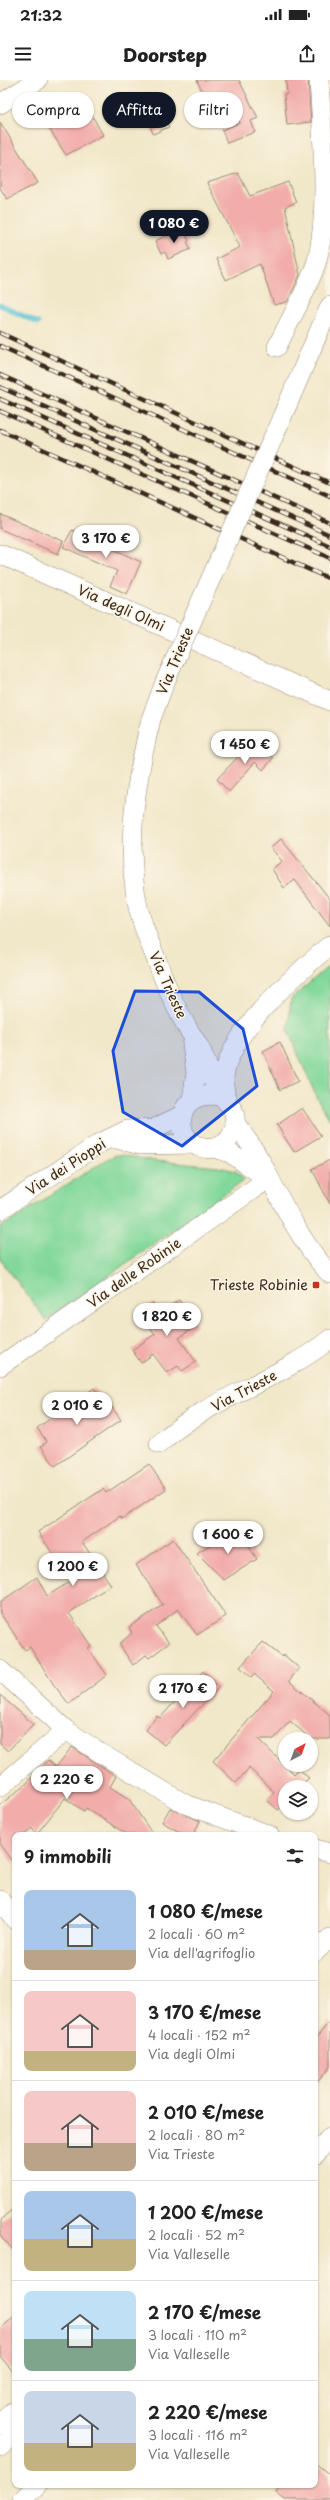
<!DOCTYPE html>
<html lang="it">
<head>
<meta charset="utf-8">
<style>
	body { margin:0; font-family:"Playpen Sans",sans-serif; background:#f6f6f6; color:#222; height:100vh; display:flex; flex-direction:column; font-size:15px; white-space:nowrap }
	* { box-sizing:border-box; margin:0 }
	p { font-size:13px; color:#767676 }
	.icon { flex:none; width:22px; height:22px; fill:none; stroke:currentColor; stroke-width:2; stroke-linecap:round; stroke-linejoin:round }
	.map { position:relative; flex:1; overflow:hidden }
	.panel { position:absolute; left:12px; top:1752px; width:306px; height:656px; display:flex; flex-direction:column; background:#fff; border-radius:8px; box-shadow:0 1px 3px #0004 }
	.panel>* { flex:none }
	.guide { position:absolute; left:12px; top:12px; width:306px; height:36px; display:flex; gap:8px }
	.needle { width:26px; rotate:41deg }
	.tools { position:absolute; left:278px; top:1652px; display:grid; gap:8px }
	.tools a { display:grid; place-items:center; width:40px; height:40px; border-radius:50%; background:#fff; box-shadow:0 1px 3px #0004; font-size:20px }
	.price { position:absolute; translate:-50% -34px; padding:0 9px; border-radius:14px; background:#fff; color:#222; font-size:13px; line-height:26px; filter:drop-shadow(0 1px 2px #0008) }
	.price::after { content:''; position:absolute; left:50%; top:24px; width:12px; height:9px; margin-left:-6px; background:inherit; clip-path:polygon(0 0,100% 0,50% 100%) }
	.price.current { background:#111827; color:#fff }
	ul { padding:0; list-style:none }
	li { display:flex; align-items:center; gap:12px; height:100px; padding:0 12px }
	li+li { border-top:1px solid #e0e0e0 }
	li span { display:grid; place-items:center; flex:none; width:112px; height:80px; border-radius:8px; color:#555 }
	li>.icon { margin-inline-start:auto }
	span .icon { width:48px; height:48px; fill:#fffc; stroke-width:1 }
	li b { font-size:17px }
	h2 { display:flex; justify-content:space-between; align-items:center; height:48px; padding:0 12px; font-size:17px }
	.chip { padding:0 14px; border-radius:18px; background:#fff; box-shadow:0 1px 3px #0004; font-size:14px; line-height:36px }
	.chip.current { background:#111827; color:#fff }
	.status { display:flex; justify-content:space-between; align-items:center; height:28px; padding:0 20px; background:#fff; direction:ltr }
	.status svg { height:11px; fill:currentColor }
	header { display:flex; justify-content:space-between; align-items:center; height:52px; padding:0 12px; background:#fff; font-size:18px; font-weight:800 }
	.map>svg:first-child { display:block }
	.green { fill:#82d89b; stroke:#5e815c }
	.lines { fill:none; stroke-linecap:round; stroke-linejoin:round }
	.stream { stroke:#57c2d3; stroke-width:5 }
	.building { fill:#f2adab }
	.minor-casing { stroke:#968874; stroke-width:20 }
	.minor { stroke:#fff; stroke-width:19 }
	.rail-casing { stroke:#3b2a1e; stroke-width:4.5 }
	.rail { stroke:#fcf5e5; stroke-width:3; stroke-dasharray:9; stroke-linecap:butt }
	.minor-bridge-casing { stroke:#968874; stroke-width:20; stroke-linecap:butt }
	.minor-bridge { stroke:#fff; stroke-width:19 }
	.marked { fill:#1d4ed8; fill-opacity:0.2; stroke:#1d4ed8; stroke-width:3; stroke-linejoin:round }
	.poi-dot { fill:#c8321e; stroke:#fcf5e5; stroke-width:1.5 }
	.labels { text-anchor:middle; stroke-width:3; stroke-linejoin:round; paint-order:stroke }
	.street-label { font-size:14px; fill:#3b2a1e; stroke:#fcf5e5 }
	.poi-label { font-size:14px; fill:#3b2a1e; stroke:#fcf5e5; text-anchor:end }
</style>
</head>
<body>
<div class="status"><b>21:32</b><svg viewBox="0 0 49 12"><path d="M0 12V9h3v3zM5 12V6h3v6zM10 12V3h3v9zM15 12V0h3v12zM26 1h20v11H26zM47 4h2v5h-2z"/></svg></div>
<header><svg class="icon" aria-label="menu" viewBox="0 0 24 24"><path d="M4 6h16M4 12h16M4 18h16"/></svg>Doorstep<svg class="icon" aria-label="share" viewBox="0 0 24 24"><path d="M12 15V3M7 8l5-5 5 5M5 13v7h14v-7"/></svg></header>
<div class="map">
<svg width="330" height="2420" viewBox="0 0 330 2420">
	<rect width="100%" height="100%" fill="#fcf5e5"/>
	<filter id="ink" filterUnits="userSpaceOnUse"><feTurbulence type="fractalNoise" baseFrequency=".025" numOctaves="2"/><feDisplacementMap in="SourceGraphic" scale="8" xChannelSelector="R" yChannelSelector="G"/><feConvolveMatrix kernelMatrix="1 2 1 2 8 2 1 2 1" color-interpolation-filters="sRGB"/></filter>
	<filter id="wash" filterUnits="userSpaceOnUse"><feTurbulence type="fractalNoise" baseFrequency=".012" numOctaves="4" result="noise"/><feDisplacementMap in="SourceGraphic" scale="16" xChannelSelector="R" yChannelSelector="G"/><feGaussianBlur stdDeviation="0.9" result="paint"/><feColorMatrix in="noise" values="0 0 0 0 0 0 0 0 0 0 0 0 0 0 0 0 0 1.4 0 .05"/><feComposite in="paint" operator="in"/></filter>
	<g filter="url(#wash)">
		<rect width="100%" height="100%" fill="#f1e7c9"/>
		<!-- green -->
		<g class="green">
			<polygon points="330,885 330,1040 317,1018 288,951 291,919"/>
			<polygon points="122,1075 155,1081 218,1087 236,1091 244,1100 46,1240 0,1179 0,1148 105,1080 116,1075"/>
		</g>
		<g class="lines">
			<!-- stream -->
			<polyline class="stream" points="0,225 38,243"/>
		</g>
		<g id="blocks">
			<!-- building -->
			<g class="building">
				<polygon points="197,0 239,0 258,38 251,41 255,52 227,63 222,50 240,43 231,18 209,28"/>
				<polygon points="286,0 308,0 311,42 287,45 284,14 287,14"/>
				<polygon points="87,27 103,55 66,75 47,45"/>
				<polygon points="162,31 169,47 153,54 148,39"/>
				<polygon points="0,42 38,103 7,119 0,108"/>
				<polygon points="238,93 250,116 288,102 296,122 285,127 300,195 287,222 274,225 260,184 226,200 216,179 240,167 207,103"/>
				<polygon points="183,148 189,161 187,162 191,169 168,179 165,172 161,174 155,161"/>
				<polygon points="0,434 63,461 58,474 0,449"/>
				<polygon points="72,450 141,482 127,514 110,506 117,491 63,467"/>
				<polygon points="254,660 273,678 263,690 255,682 229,712 217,699"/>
				<polygon points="281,759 330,819 330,846 295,800 284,808 272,789 282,781 271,768"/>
				<polygon points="280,962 298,1001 280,1010 263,971"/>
				<polygon points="302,1028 321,1056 294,1072 277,1045"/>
				<polygon points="330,1080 330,1124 312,1089"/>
				<polygon points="179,1220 197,1245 179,1258 196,1282 182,1291 178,1286 167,1293 153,1274 141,1283 132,1270 155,1254 140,1233 153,1223 160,1233"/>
				<polygon points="94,1308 101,1317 103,1315 121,1340 55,1386 41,1366 47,1362 37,1348"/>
				<polygon points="149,1384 166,1409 122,1439 120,1436 82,1462 111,1505 69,1533 91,1566 88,1568 107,1595 69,1624 54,1605 30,1567 25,1570 0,1533 0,1522 37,1497 47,1516 71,1501 38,1452 103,1409 106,1413"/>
				<polygon points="237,1448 257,1479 224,1500 197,1473"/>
				<polygon points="173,1459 226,1536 197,1555 178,1529 156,1546 169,1563 149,1578 146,1575 133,1585 119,1564 132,1553 129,1547 163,1525 136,1485"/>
				<polygon points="263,1562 282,1577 284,1575 299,1588 289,1601 330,1635 330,1659 311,1659 290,1641 274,1659 258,1659 294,1694 299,1689 309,1698 303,1703 307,1707 285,1707 285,1724 278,1730 267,1720 274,1712 249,1688 236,1703 213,1681 274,1611 254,1594 251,1597 240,1587"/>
				<polygon points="203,1591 219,1607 164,1665 146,1650 157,1636 160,1638"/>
				<polygon points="0,1615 33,1644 8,1671 0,1664"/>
				<polygon points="72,1667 116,1696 110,1707 129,1719 153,1755 128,1755 86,1728 84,1731 65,1718 36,1755 32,1748 24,1755 15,1755 15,1785 0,1765 0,1725 25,1705 48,1680 56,1687"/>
				<polygon points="170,1728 200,1741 193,1755 185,1755 162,1742"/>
				<polygon points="330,1941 330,1987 315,2005 315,1959"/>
				<polygon points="15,2127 15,2172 0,2155 0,2140"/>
				<polygon points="15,2236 15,2294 0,2276 0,2249"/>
				<polygon points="315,2383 330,2395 330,2420 285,2420 276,2413 282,2405 315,2405"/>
			</g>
		</g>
	</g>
	<g filter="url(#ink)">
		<use href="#blocks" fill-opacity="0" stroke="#968874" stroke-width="1"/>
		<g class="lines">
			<!-- minor casing -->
			<g class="minor-casing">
				<g id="minor">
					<polyline points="0,24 38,0"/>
					<path d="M277,267C290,239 306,213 316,184C330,135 322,53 319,0"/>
					<polyline points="269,367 330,226"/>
					<polyline points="0,474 330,621"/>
					<path d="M151,639C136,700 125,764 138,827C142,845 150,864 157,881C167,909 180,938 197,963C206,977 209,994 217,1009C220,1017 228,1021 232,1028C240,1044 232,1065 213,1068C174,1074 166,1007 221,1016"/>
					<polyline points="192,965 196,993 192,1019"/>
					<path d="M227,1018C206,968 297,894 330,865"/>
					<path d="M235,1043C245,1057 256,1071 264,1087C282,1123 302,1164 330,1194"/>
					<polyline points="112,1058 141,1065 194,1064"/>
					<polyline points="215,1068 230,1073 268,1099"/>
					<polyline points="0,1130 100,1063 127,1050 153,1049 182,1035"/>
					<polyline points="0,1286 268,1099"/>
					<path d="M159,1364C208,1318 278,1301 330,1259"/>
					<polyline points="0,1590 66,1650 102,1674 185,1724 269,1755"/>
					<polyline points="0,1707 66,1650"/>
					<polyline points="315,1769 330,1773"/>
					<polyline points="0,1820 15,1840"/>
					<polyline points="315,1872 330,1858"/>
					<polyline points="315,2075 330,2057"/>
					<polyline points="0,2344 15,2331"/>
					<polyline points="0,2367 15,2354"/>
					<polyline points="22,2420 37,2405"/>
				</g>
			</g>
			<!-- minor -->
			<use href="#minor" class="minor"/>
			<!-- rail casing -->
			<g class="rail-casing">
				<g id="rail">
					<polyline points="0,253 330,403"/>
					<polyline points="0,266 330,416"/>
					<polyline points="0,295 330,443"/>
					<polyline points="0,307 330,455"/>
					<polyline points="0,319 330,466"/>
					<polyline points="0,331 330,478"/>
					<polyline points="0,350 330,499"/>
				</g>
			</g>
			<!-- rail -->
			<use href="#rail" class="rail"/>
			<!-- minor-bridge casing -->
			<g class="minor-bridge-casing">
				<polyline id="minor-bridge" points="151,639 165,602 269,367"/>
			</g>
			<!-- minor-bridge -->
			<use href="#minor-bridge" class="minor-bridge"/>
		</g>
	</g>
	<!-- marked area -->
	<path class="marked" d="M135,911L199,912L243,949L257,1006L182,1066L123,1032L113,971Z"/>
	<!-- markers -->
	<rect class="poi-dot" x="312" y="1201" width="8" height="8" rx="2"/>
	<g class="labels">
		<!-- street labels -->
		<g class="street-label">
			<text transform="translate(121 528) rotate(24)" y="5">Via degli Olmi</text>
			<text transform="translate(175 581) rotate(-67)" y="5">Via Trieste</text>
			<text transform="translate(168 905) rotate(66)" y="5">Via Trieste</text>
			<text transform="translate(66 1087) rotate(-33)" y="5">Via dei Pioppi</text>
			<text transform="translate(134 1193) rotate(-35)" y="5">Via delle Robinie</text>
			<text transform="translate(244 1311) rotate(-28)" y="5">Via Trieste</text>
		</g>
		<!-- poi labels -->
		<g class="poi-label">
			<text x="308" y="1210">Trieste Robinie</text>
		</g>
	</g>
</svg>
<div class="tools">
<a><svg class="needle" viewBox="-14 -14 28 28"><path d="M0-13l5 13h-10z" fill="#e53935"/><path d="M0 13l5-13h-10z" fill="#767676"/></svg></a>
<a><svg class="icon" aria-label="layers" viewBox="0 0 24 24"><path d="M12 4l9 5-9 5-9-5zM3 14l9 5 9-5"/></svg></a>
</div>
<b class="price current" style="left:174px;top:164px">1 080 €</b>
<b class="price" style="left:106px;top:479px">3 170 €</b>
<b class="price" style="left:245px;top:685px">1 450 €</b>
<b class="price" style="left:167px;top:1257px">1 820 €</b>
<b class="price" style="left:77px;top:1346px">2 010 €</b>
<b class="price" style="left:228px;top:1475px">1 600 €</b>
<b class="price" style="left:73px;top:1507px">1 200 €</b>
<b class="price" style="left:183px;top:1629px">2 170 €</b>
<b class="price" style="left:67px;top:1720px">2 220 €</b>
<div class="guide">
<a class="chip">Compra</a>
<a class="chip current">Affitta</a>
<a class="chip">Filtri</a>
</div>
<section class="panel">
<h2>9 immobili<svg class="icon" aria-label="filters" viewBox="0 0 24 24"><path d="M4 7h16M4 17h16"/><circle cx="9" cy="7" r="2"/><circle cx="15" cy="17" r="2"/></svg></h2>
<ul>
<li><span style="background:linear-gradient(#a9c7e8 75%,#b9a48a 0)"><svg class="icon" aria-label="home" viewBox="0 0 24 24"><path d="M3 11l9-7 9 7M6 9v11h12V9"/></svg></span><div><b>1 080 €/mese</b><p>2 locali · 60 m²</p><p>Via dell'agrifoglio</p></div></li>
<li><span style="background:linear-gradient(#f6c9c9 75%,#c2b280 0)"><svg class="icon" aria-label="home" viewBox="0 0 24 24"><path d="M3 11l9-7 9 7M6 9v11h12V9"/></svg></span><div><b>3 170 €/mese</b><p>4 locali · 152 m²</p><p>Via degli Olmi</p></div></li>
<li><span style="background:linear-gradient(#f6c9c9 65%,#b9a48a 0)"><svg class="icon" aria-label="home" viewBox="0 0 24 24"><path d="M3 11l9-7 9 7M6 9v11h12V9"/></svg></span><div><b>2 010 €/mese</b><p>2 locali · 80 m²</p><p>Via Trieste</p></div></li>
<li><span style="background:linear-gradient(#a9c7e8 60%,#c2b280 0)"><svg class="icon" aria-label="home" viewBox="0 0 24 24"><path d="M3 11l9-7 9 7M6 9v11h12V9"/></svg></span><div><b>1 200 €/mese</b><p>2 locali · 52 m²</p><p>Via Valleselle</p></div></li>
<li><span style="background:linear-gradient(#bfe0f5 60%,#7fa58c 0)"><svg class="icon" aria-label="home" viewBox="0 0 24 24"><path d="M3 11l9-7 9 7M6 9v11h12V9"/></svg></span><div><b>2 170 €/mese</b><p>3 locali · 110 m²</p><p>Via Valleselle</p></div></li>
<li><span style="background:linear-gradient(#c9d6e8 65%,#c2b280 0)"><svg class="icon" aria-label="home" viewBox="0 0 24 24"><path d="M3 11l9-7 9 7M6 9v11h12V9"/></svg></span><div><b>2 220 €/mese</b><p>3 locali · 116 m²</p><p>Via Valleselle</p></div></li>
</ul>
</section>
</div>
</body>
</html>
